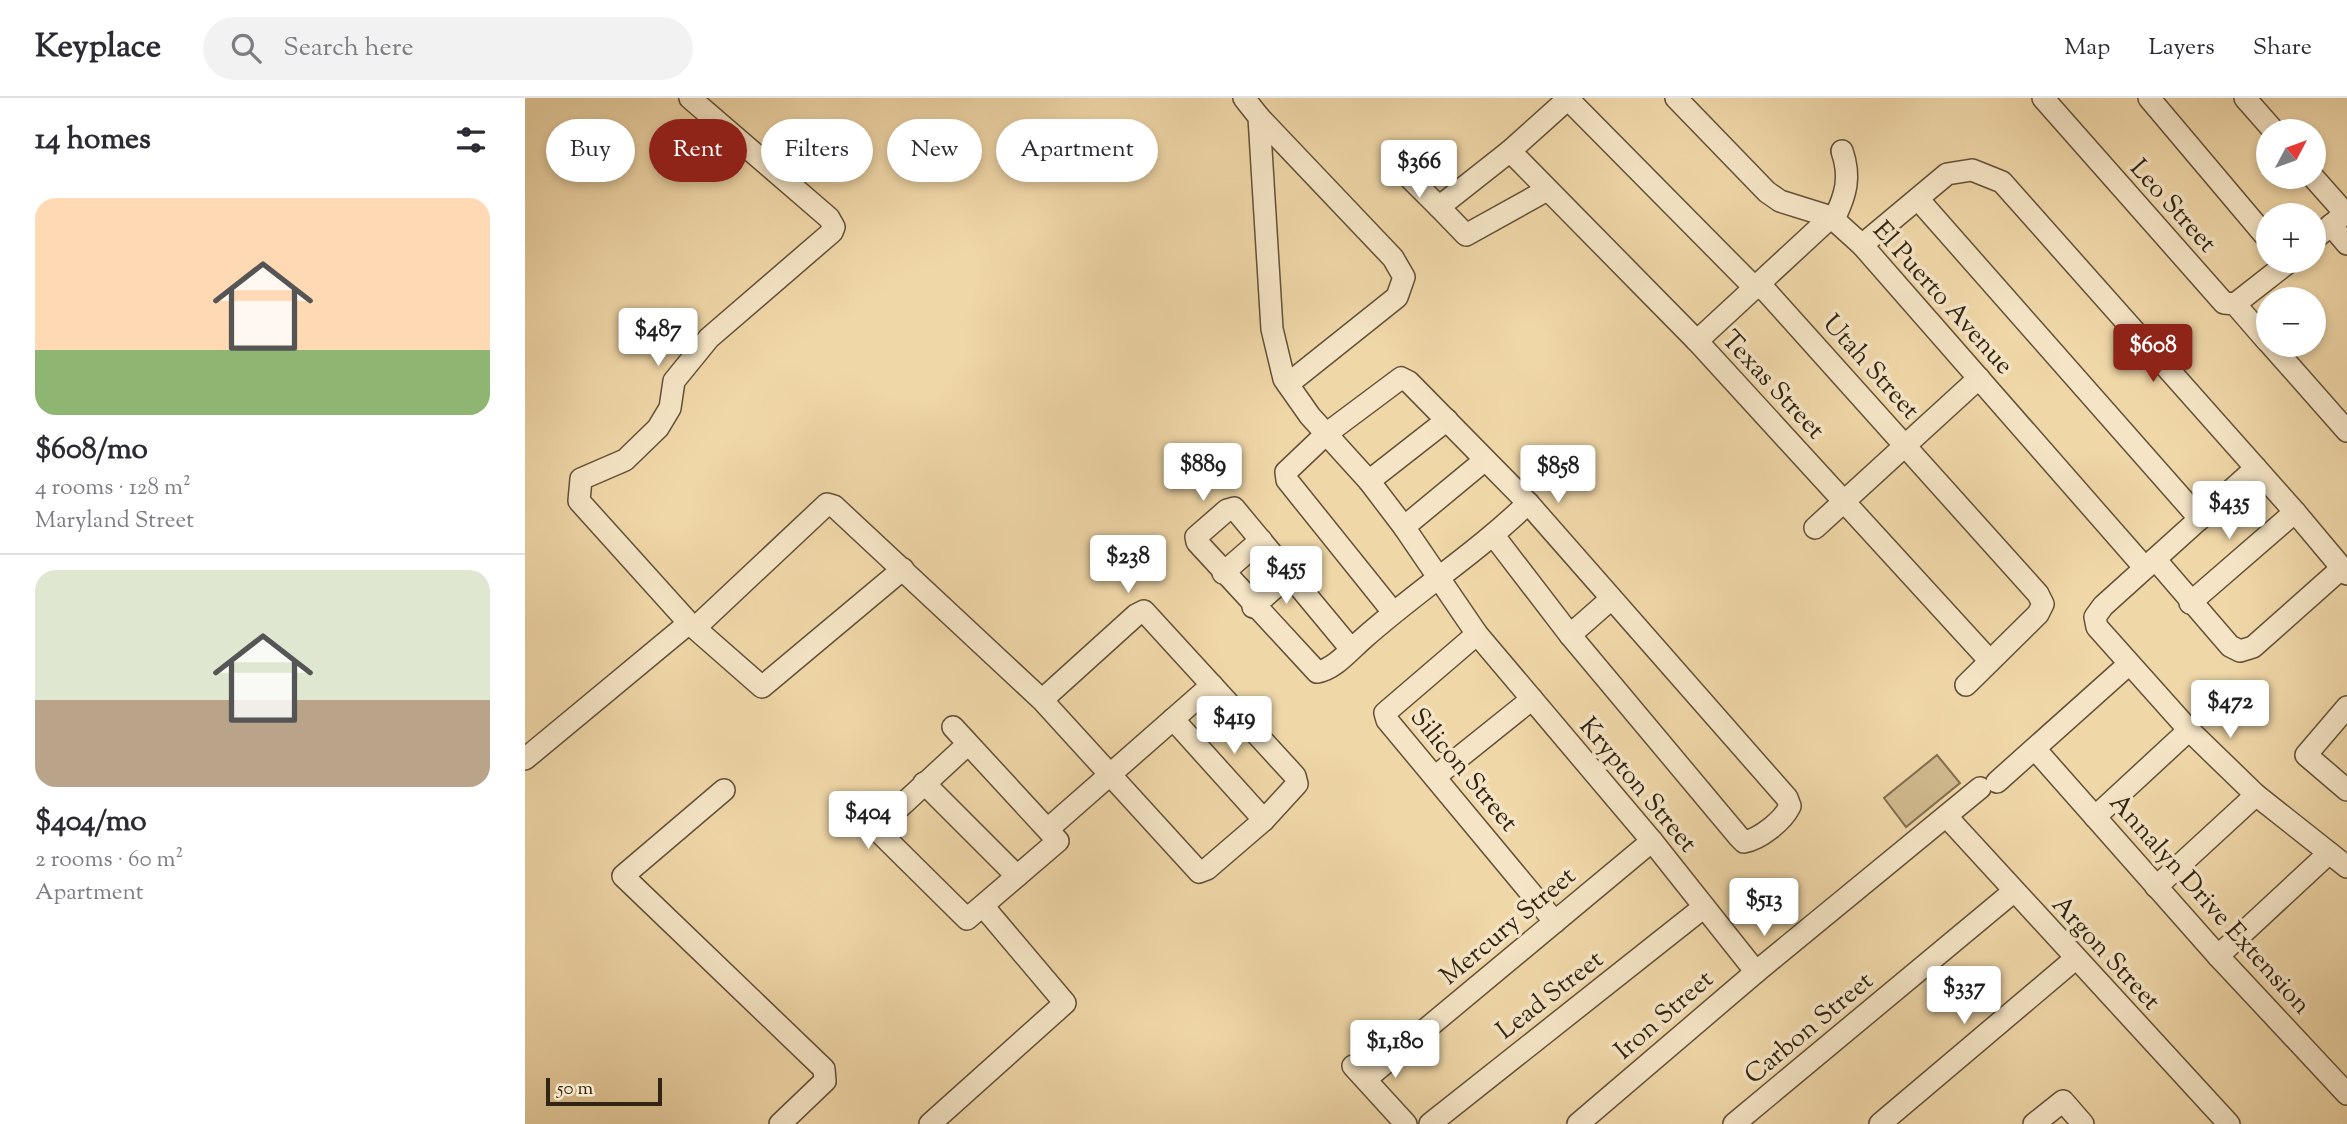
<!DOCTYPE html>
<html lang="en">
<head>
<meta charset="utf-8">
<style>
	body { margin:0; font-family:"Sorts Mill Goudy",serif; background:#f2f2f3; color:#2b2b33; height:100vh; display:flex; flex-direction:column; font-size:26px; white-space:nowrap }
	* { box-sizing:border-box; margin:0 }
	p { font-size:23px; color:#7c7c81 }
	.icon { flex:none; width:38px; height:38px; fill:none; stroke:currentColor; stroke-width:2; stroke-linecap:round; stroke-linejoin:round }
	.map { position:relative; flex:1; overflow:hidden }
	.sheet { display:flex; flex-direction:column; background:#fff; width:525px }
	.sheet>* { flex:none }
	.banner { position:absolute; left:21px; top:21px; width:665px; height:63px; display:flex; gap:14px }
	.needle { width:46px; rotate:49deg }
	.tools { position:absolute; left:1731px; top:21px; display:grid; gap:14px }
	.tools a { display:grid; place-items:center; width:70px; height:70px; border-radius:50%; background:#fff; box-shadow:0 4px 10px #0003; font-size:35px }
	.scale { position:absolute; left:21px; bottom:18px; width:116px; box-sizing:border-box; padding-left:7px; border:4px solid #322412; border-top:0; font-size:19px; line-height:24px; white-space:nowrap; color:#322412; -webkit-text-stroke:5px #f5e5c6; paint-order:stroke }
	.price { position:absolute; translate:-50% -60px; padding:0 16px; border-radius:7px; background:#fff; color:#222; font-size:23px; line-height:46px; filter:drop-shadow(0 2px 4px #0008) }
	.price::after { content:''; position:absolute; left:50%; top:42px; width:21px; height:16px; margin-left:-10px; background:inherit; clip-path:polygon(0 0,100% 0,50% 100%) }
	.price.current { background:#8f2418; color:#fff }
	ul { padding:0; list-style:none }
	li { display:grid; align-content:center; gap:14px; height:371px; padding:0 35px }
	li+li { border-top:2px solid #e1e1e2 }
	li span { display:grid; place-items:center; height:217px; border-radius:21px; color:#555 }
	li>.icon { margin-inline-start:auto }
	span .icon { width:126px; height:126px; fill:#fffc; stroke-width:1 }
	li b { font-size:30px }
	h2 { display:flex; justify-content:space-between; align-items:center; height:84px; padding:0 35px; font-size:30px }
	.tag { padding:0 24px; border-radius:32px; background:#fff; box-shadow:0 4px 10px #0003; font-size:24px; line-height:63px }
	.tag.current { background:#8f2418; color:#fff }
	header { display:flex; align-items:center; gap:42px; box-sizing:border-box; height:98px; padding:0 35px; background:#fff; border-bottom:2px solid #e1e1e2 }
	header strong { font-size:33px }
	nav { display:flex; gap:38px; margin-inline-start:auto; font-size:24px }
	.search { width:490px; height:63px; background:#f2f2f3; display:flex; align-items:center; gap:18px; box-sizing:border-box; padding:0 24px; border-radius:38px; color:#7c7c81; font-size:26px }
	main { display:flex; flex:1; min-height:0 }
	.map>svg:first-child { display:block }
	.pitch { fill:#d0b98e; stroke:#816e50; stroke-width:2 }
	.lines { fill:none; stroke-linecap:round; stroke-linejoin:round }
	.minor-casing { stroke:#625138; stroke-width:24 }
	.minor { stroke:#f5e5c6; stroke-width:21 }
	.labels { text-anchor:middle; stroke-width:7; stroke-linejoin:round; paint-order:stroke }
	.street-label { font-size:26px; fill:#322412; stroke:#f5e5c6 }
</style>
</head>
<body>
<header>
<strong>Keyplace</strong>
<div class="search"><svg class="icon" aria-label="search" viewBox="0 0 24 24"><circle cx="10" cy="10" r="6"/><path d="M15 15l6 6"/></svg>Search here</div>
<nav><a>Map</a><a>Layers</a><a>Share</a></nav>
</header>
<main>
<section class="sheet">
<h2>14 homes<svg class="icon" aria-label="filters" viewBox="0 0 24 24"><path d="M4 7h16M4 17h16"/><circle cx="9" cy="7" r="2"/><circle cx="15" cy="17" r="2"/></svg></h2>
<ul>
<li><span style="background:linear-gradient(#ffd9b3 70%,#8fb573 0)"><svg class="icon" aria-label="home" viewBox="0 0 24 24"><path d="M3 11l9-7 9 7M6 9v11h12V9"/></svg></span><div><b>$608/mo</b><p>4 rooms · 128 m²</p><p>Maryland Street</p></div></li>
<li><span style="background:linear-gradient(#dfe7d0 60%,#b9a48a 0)"><svg class="icon" aria-label="home" viewBox="0 0 24 24"><path d="M3 11l9-7 9 7M6 9v11h12V9"/></svg></span><div><b>$404/mo</b><p>2 rooms · 60 m²</p><p>Apartment</p></div></li>
</ul>
</section>
<div class="map">
<svg width="1822" height="1026" viewBox="0 0 1822 1026">
	<rect width="100%" height="100%" fill="#f0d7a8"/>
	<filter id="stains"><feTurbulence type="fractalNoise" baseFrequency=".00286" numOctaves="4"/><feColorMatrix values="0 0 0 0 .2 0 0 0 0 .09 0 0 0 0 .02 0 0 0 .5 -.17"/></filter>
	<radialGradient id="worn" r=".72"><stop offset=".6" stop-color="#630" stop-opacity="0"/><stop offset="1" stop-color="#630" stop-opacity=".3"/></radialGradient>
	<!-- pitch -->
	<polygon class="pitch" points="1412,657 1435,685 1381,729 1359,700"/>
	<g class="lines">
		<!-- minor casing -->
		<g class="minor-casing">
			<g id="minor">
				<polyline points="165,0 304,120 309,129 307,134 184,240 149,283 145,310 133,330 100,362 56,381 54,403 164,525 237,589 378,471"/>
				<polyline points="719,0 734,19 747,231 759,281 785,318 844,383 879,429 952,536 1127,743 1231,874"/>
				<polyline points="1151,0 1242,94 1255,103 1306,119 1337,147 1620,470"/>
				<polyline points="1518,0 1699,205 1710,206 1743,244"/>
				<polyline points="1624,0 1743,141"/>
				<polyline points="1720,0 1749,33"/>
				<polyline points="1043,1 1223,183 1241,193 1513,496 1518,506 1513,516 1441,587"/>
				<polyline points="734,19 868,160 879,179 872,199 763,286"/>
				<polyline points="985,53 1172,243 1465,563"/>
				<polyline points="878,73 914,109"/>
				<polyline points="1788,79 1820,115"/>
				<polyline points="1022,92 941,137 914,109 985,53 1044,0"/>
				<polyline points="1393,101 1675,421"/>
				<path d="M1309,121C1321,97 1326,79 1317,53"/>
				<polyline points="1806,127 1822,146"/>
				<polyline points="1788,142 1822,114"/>
				<polyline points="1337,147 1422,76 1447,72 1477,84 1770,414 1822,476"/>
				<polyline points="1710,206 1765,163"/>
				<polyline points="1172,243 1306,119"/>
				<polyline points="1746,247 1822,333"/>
				<polyline points="1731,370 1578,508 1570,519 1572,529 1664,632 1731,697 1822,769"/>
				<polyline points="844,383 922,322"/>
				<polyline points="879,429 960,362"/>
				<polyline points="1290,430 1454,280"/>
				<polyline points="1630,461 1705,548 1715,553 1728,549 1817,470"/>
				<polyline points="698,475 736,442"/>
				<polyline points="1665,505 1770,414"/>
				<polyline points="728,509 765,476"/>
				<path d="M868,514L762,382L761,374L801,336L876,280L884,284L1003,405L1262,700L1265,708C1258,723 1235,741 1219,744L1214,739L1045,537L969,438"/>
				<polyline points="171,529 302,406 309,408 517,602 674,774 682,771 739,722 772,686 770,678 619,513 611,517 517,602"/>
				<polyline points="952,536 860,615 862,622 1030,824"/>
				<polyline points="1045,537 1086,501"/>
				<path d="M826,551L709,410L702,412L671,439L672,444L792,574C809,572 826,551 839,540C893,492 953,454 1003,405"/>
				<polyline points="1822,609 1781,657 1822,692"/>
				<polyline points="648,621 739,722"/>
				<polyline points="428,629 533,743 442,821 351,731 443,646"/>
				<polyline points="1510,651 1693,858 1822,996"/>
				<polyline points="0,661 164,525"/>
				<polyline points="911,678 1007,601"/>
				<polyline points="1472,684 1604,566"/>
				<polyline points="399,685 492,778"/>
				<polyline points="199,692 98,778 299,971 300,983 255,1026"/>
				<polyline points="1422,719 1704,1026"/>
				<polyline points="1570,719 1664,632"/>
				<polyline points="523,731 687,587"/>
				<polyline points="1631,789 1731,697"/>
				<polyline points="1693,858 1804,755"/>
				<polyline points="828,968 881,1026"/>
				<polyline points="841,981 1127,743"/>
				<polyline points="405,1026 540,905 458,808"/>
				<polyline points="905,1026 1179,809"/>
				<polyline points="1053,1026 1231,874 1455,690"/>
				<polyline points="1209,1026 1488,794"/>
				<polyline points="1355,1026 1550,861"/>
				<polyline points="1509,1026 1538,1003 1558,1026"/>
			</g>
		</g>
		<!-- minor -->
		<use href="#minor" class="minor"/>
	</g>
	<g class="labels">
		<!-- street labels -->
		<g class="street-label">
			<text transform="translate(1649 107) rotate(48)" y="9">Leo Street</text>
			<text transform="translate(1419 199) rotate(48)" y="9">El Puerto Avenue</text>
			<text transform="translate(1347 268) rotate(48)" y="9">Utah Street</text>
			<text transform="translate(1249 286) rotate(47)" y="9">Texas Street</text>
			<text transform="translate(940 671) rotate(50)" y="9">Silicon Street</text>
			<text transform="translate(1114 686) rotate(50)" y="9">Krypton Street</text>
			<text transform="translate(1686 805) rotate(48)" y="9">Annalyn Drive Extension</text>
			<text transform="translate(982 827) rotate(-40)" y="9">Mercury Street</text>
			<text transform="translate(1582 854) rotate(47)" y="9">Argon Street</text>
			<text transform="translate(1024 896) rotate(-38)" y="9">Lead Street</text>
			<text transform="translate(1138 916) rotate(-41)" y="9">Iron Street</text>
			<text transform="translate(1283 929) rotate(-40)" y="9">Carbon Street</text>
		</g>
	</g>
	<rect width="100%" height="100%" filter="url(#stains)"/>
	<rect width="100%" height="100%" fill="url(#worn)"/>
</svg>
<div class="tools">
<a><svg class="needle" viewBox="-14 -14 28 28"><path d="M0-13l5 13h-10z" fill="#e53935"/><path d="M0 13l5-13h-10z" fill="#7c7c81"/></svg></a>
<a>+</a>
<a>−</a>
</div>
<div class="scale">50 m</div>
<b class="price" style="left:894px;top:102px">$366</b>
<b class="price" style="left:133px;top:270px">$487</b>
<b class="price current" style="left:1628px;top:286px">$608</b>
<b class="price" style="left:678px;top:405px">$889</b>
<b class="price" style="left:1033px;top:407px">$858</b>
<b class="price" style="left:1704px;top:443px">$435</b>
<b class="price" style="left:603px;top:497px">$238</b>
<b class="price" style="left:761px;top:508px">$455</b>
<b class="price" style="left:1705px;top:642px">$472</b>
<b class="price" style="left:709px;top:658px">$419</b>
<b class="price" style="left:343px;top:753px">$404</b>
<b class="price" style="left:1239px;top:840px">$513</b>
<b class="price" style="left:1439px;top:928px">$337</b>
<b class="price" style="left:870px;top:982px">$1,180</b>
<div class="banner">
<a class="tag">Buy</a>
<a class="tag current">Rent</a>
<a class="tag">Filters</a>
<a class="tag">New</a>
<a class="tag">Apartment</a>
</div>
</div>
</main>
</body>
</html>
